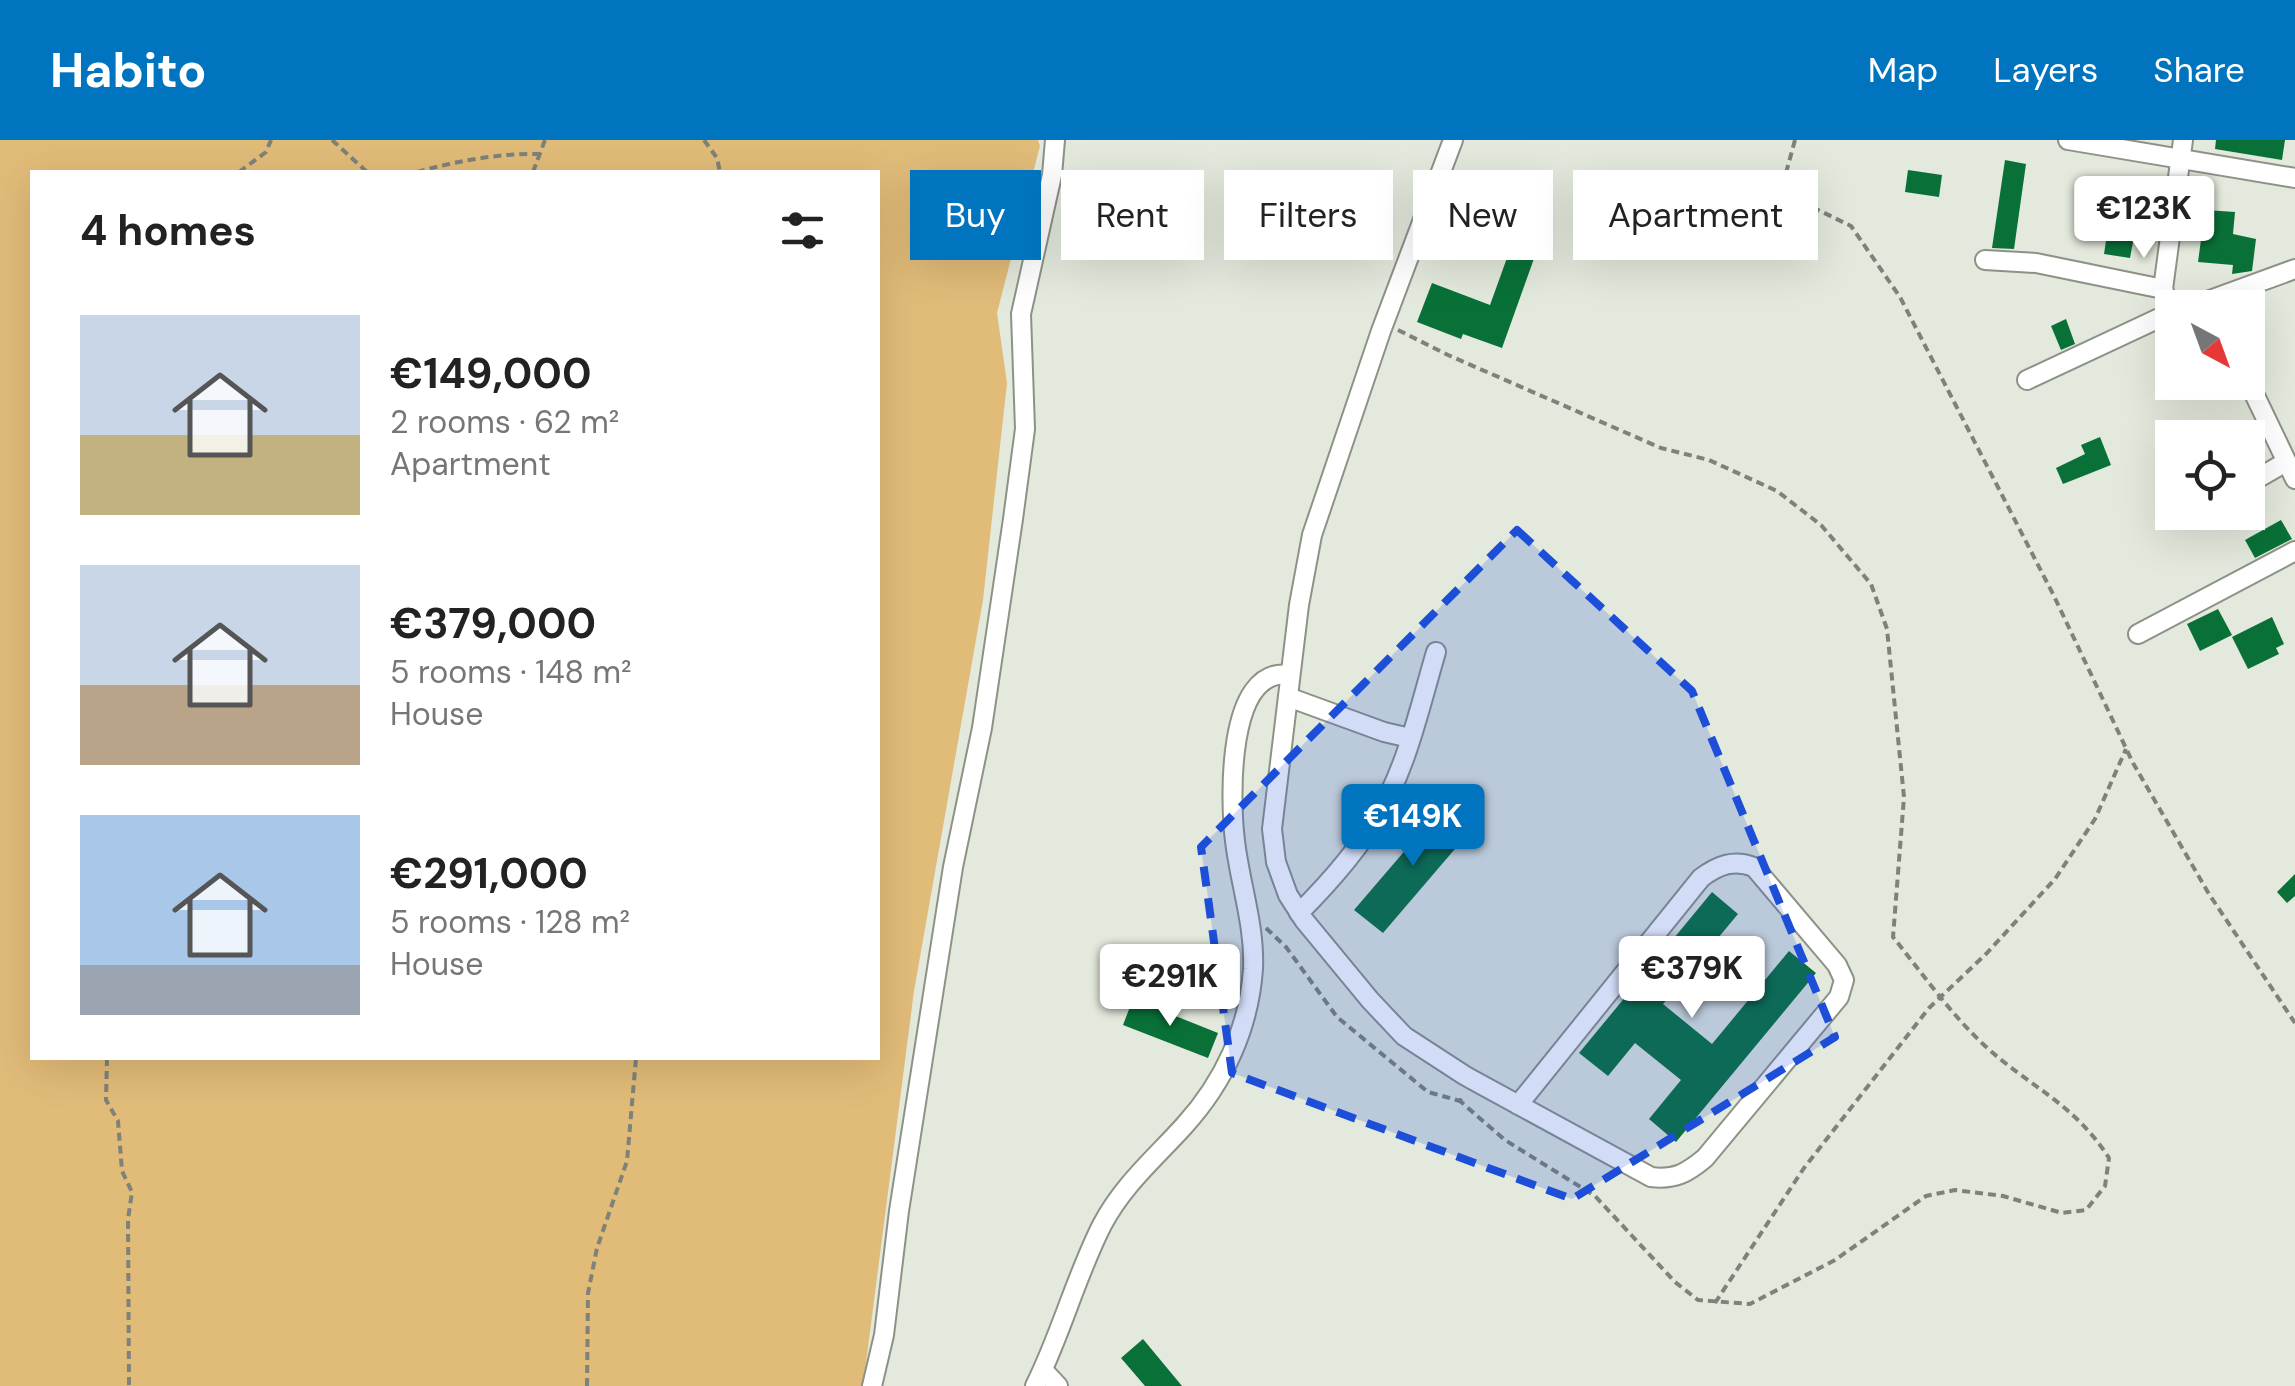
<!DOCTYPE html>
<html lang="en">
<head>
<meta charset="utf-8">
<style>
	body { margin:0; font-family:"DM Sans",sans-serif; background:#f6f6f6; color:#222; height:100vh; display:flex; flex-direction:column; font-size:38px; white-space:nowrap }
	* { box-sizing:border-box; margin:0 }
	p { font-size:32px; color:#767676 }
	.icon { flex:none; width:55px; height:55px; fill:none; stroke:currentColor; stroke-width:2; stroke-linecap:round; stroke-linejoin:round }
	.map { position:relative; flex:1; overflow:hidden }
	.details { position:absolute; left:30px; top:30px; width:850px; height:890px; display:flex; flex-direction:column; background:#fff; border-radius:0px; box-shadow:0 10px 40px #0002 }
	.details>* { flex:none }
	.guide { position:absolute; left:910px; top:30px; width:950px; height:90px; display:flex; gap:20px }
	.needle { width:65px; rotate:139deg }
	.fabs { position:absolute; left:2155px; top:150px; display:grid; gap:20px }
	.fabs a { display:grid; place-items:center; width:110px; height:110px; border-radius:0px; background:#fff; box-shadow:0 10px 40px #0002; font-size:50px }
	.price { position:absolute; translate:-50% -85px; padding:0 22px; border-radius:10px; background:#fff; color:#222; font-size:32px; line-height:65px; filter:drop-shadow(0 2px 5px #0008) }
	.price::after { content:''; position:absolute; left:50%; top:60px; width:30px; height:22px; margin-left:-15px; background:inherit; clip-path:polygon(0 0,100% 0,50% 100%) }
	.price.selected { background:#0074be; color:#fff }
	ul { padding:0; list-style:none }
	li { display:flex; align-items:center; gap:30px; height:250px; padding:0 50px }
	li span { display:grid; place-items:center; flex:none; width:280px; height:200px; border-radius:0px; color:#555 }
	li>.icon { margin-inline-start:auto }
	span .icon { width:120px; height:120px; fill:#fffc; stroke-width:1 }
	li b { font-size:42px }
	h2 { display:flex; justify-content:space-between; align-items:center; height:120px; padding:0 50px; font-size:42px }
	.tag { padding:0 35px; border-radius:0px; background:#fff; box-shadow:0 10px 40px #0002; font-size:35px; line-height:90px }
	.tag.selected { background:#0074be; color:#fff }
	header { display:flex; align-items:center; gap:60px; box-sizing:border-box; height:140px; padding:0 50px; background:#0074be; color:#fff }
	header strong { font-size:48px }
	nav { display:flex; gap:55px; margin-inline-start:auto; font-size:35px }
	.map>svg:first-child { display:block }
	.green { fill:#e1bb78; fill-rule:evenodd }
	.building { fill:#097138 }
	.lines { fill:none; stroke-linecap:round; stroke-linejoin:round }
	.minor-casing { stroke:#8d9286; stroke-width:22 }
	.path { stroke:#7e8279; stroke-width:4; stroke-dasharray:8 5; stroke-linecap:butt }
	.minor { stroke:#fff; stroke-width:18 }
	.marked { fill:#1d4ed8; fill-opacity:0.2; stroke:#1d4ed8; stroke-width:8; stroke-dasharray:20 12; stroke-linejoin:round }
</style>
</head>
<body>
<header>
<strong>Habito</strong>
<nav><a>Map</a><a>Layers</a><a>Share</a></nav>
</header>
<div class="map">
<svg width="2295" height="1246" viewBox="0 0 2295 1246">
	<rect width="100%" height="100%" fill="#e3e9dc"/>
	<!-- green -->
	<path class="green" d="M0,0H1038L1040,6L997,173L1007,243L983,460L914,851L863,1246H0ZM32,32H878V918H32Z"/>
	<!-- building -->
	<g class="building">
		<polygon points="2216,0 2285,0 2282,20 2215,9"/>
		<polygon points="2005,20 2026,24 2014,109 1992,108"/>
		<polygon points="1908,30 1942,35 1939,57 1905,52"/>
		<polygon points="2205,70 2235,72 2233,94 2256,99 2252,131 2232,134 2233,125 2198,122"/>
		<polygon points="2104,73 2121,76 2121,94 2134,97 2130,118 2104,114 2106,101 2100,101"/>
		<polygon points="1512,104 1536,113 1502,208 1463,194 1461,199 1417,182 1432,143 1490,165"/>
		<polygon points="2066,179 2075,204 2061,210 2051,186"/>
		<polygon points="2100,297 2111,325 2063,344 2056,328 2085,314 2081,305"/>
		<polygon points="2281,380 2292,399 2255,418 2245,400"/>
		<polygon points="2218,469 2232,495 2200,511 2187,484"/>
		<polygon points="2272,477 2284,504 2276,508 2279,514 2248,529 2232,497"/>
		<polygon points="1444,665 1472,689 1383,793 1354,770"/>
		<polygon points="2295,734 2295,756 2287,763 2277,752"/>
		<polygon points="1712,752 1738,774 1663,864 1712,904 1789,811 1816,833 1676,1002 1649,979 1681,940 1635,903 1608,936 1579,913"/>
		<polygon points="1133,859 1218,893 1208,918 1123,885"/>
		<polygon points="1143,1199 1182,1246 1145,1246 1121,1218"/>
	</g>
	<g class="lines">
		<!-- minor casing -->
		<g class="minor-casing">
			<g id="minor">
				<path d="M1453,0L1381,191L1312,395L1299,465L1272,689L1276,722L1288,755L1304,780L1370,860L1404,896L1464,935L1471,939L1651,1037C1675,1040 1687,1033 1705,1018L1839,857L1844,840L1837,825L1754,727C1734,719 1718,725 1701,738L1518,965"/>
				<polyline points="2068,0 2295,38"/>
				<polyline points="1985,120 2036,123 2163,149 2172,172"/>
				<polyline points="2163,149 2183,0"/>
				<polyline points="2188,168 2295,129"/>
				<polyline points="2027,240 2170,173"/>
				<polyline points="2248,241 2295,339"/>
				<polyline points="2248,344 2286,322"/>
				<polyline points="2138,494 2295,411"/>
				<polyline points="1288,557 1384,592 1410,598"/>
				<path d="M1299,773C1328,744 1358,711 1378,675C1407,627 1420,566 1436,512"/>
				<polyline points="1043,1230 1058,1246"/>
				<polyline points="872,1246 884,1195 899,1071 953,727 982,588 1013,379 1025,289 1021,174 1052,35 1055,0"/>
				<path d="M1035,1246C1061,1194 1076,1136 1102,1085C1123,1045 1155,1018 1184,986C1224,942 1249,888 1253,829C1255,785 1240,744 1235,701C1230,661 1226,525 1290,535"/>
			</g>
		</g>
		<!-- path -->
		<g class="path">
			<polyline points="332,0 367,32"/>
			<polyline points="704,0 717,18 720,32"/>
			<polyline points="1795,0 1786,33 1808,65 1851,86 1900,157 2054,456 2133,623 2209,754 2295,883"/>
			<polyline points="239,32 266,12 271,0"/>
			<path d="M417,32C457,21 499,13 541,14"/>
			<polyline points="533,32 545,0"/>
			<path d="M1398,190L1448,215L1661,308L1709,320L1777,351L1821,385L1871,444L1887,489L1904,657L1893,797C1922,833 1950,873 1983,904C2029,947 2073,962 2109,1018L2105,1046L2086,1070L2062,1073L2003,1056L1955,1050L1926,1056L1835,1120L1750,1164L1698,1160L1675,1142L1595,1056L1505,1000L1460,961L1462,955"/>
			<polyline points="1266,788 1286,807 1337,877 1428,952 1460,961"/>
			<polyline points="107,918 106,960 118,981 122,1031 132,1052 128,1079 129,1246"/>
			<polyline points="1715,1163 1804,1028 1929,868 1986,814 2055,739 2095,679 2126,609"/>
			<polyline points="587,1246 588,1153 597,1108 627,1021 636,918"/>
		</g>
		<!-- minor -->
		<use href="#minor" class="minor"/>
	</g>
	<!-- marked area -->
	<path class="marked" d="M1517,390L1692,551L1835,897L1572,1059L1232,933L1201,707Z"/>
</svg>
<div class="fabs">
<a><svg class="needle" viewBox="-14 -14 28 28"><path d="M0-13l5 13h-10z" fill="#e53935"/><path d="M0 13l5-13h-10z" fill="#767676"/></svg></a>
<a><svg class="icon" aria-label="locate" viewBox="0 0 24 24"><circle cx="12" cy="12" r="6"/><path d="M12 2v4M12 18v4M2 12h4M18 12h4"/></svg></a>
</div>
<b class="price" style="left:2144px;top:121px">€123K</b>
<b class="price selected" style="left:1413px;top:729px">€149K</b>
<b class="price" style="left:1692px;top:881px">€379K</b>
<b class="price" style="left:1170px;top:889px">€291K</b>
<div class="guide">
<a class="tag selected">Buy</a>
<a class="tag">Rent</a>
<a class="tag">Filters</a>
<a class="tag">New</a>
<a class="tag">Apartment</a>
</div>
<section class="details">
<h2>4 homes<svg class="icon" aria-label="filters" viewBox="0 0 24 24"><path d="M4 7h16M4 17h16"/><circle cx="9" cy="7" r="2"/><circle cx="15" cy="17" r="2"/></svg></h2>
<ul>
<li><span style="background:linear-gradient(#c9d6e8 60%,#c2b280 0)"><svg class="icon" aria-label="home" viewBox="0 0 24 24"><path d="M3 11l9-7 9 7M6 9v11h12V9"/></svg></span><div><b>€149,000</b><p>2 rooms · 62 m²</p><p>Apartment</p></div></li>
<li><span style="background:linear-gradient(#c9d6e8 60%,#b9a48a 0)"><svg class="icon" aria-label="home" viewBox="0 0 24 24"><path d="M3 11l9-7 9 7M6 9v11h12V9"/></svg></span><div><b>€379,000</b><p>5 rooms · 148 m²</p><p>House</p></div></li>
<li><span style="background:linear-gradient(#a9c7e8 75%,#9aa5b1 0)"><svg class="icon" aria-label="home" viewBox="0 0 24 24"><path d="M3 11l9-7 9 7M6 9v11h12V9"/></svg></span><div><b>€291,000</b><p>5 rooms · 128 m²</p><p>House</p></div></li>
</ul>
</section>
</div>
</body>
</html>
